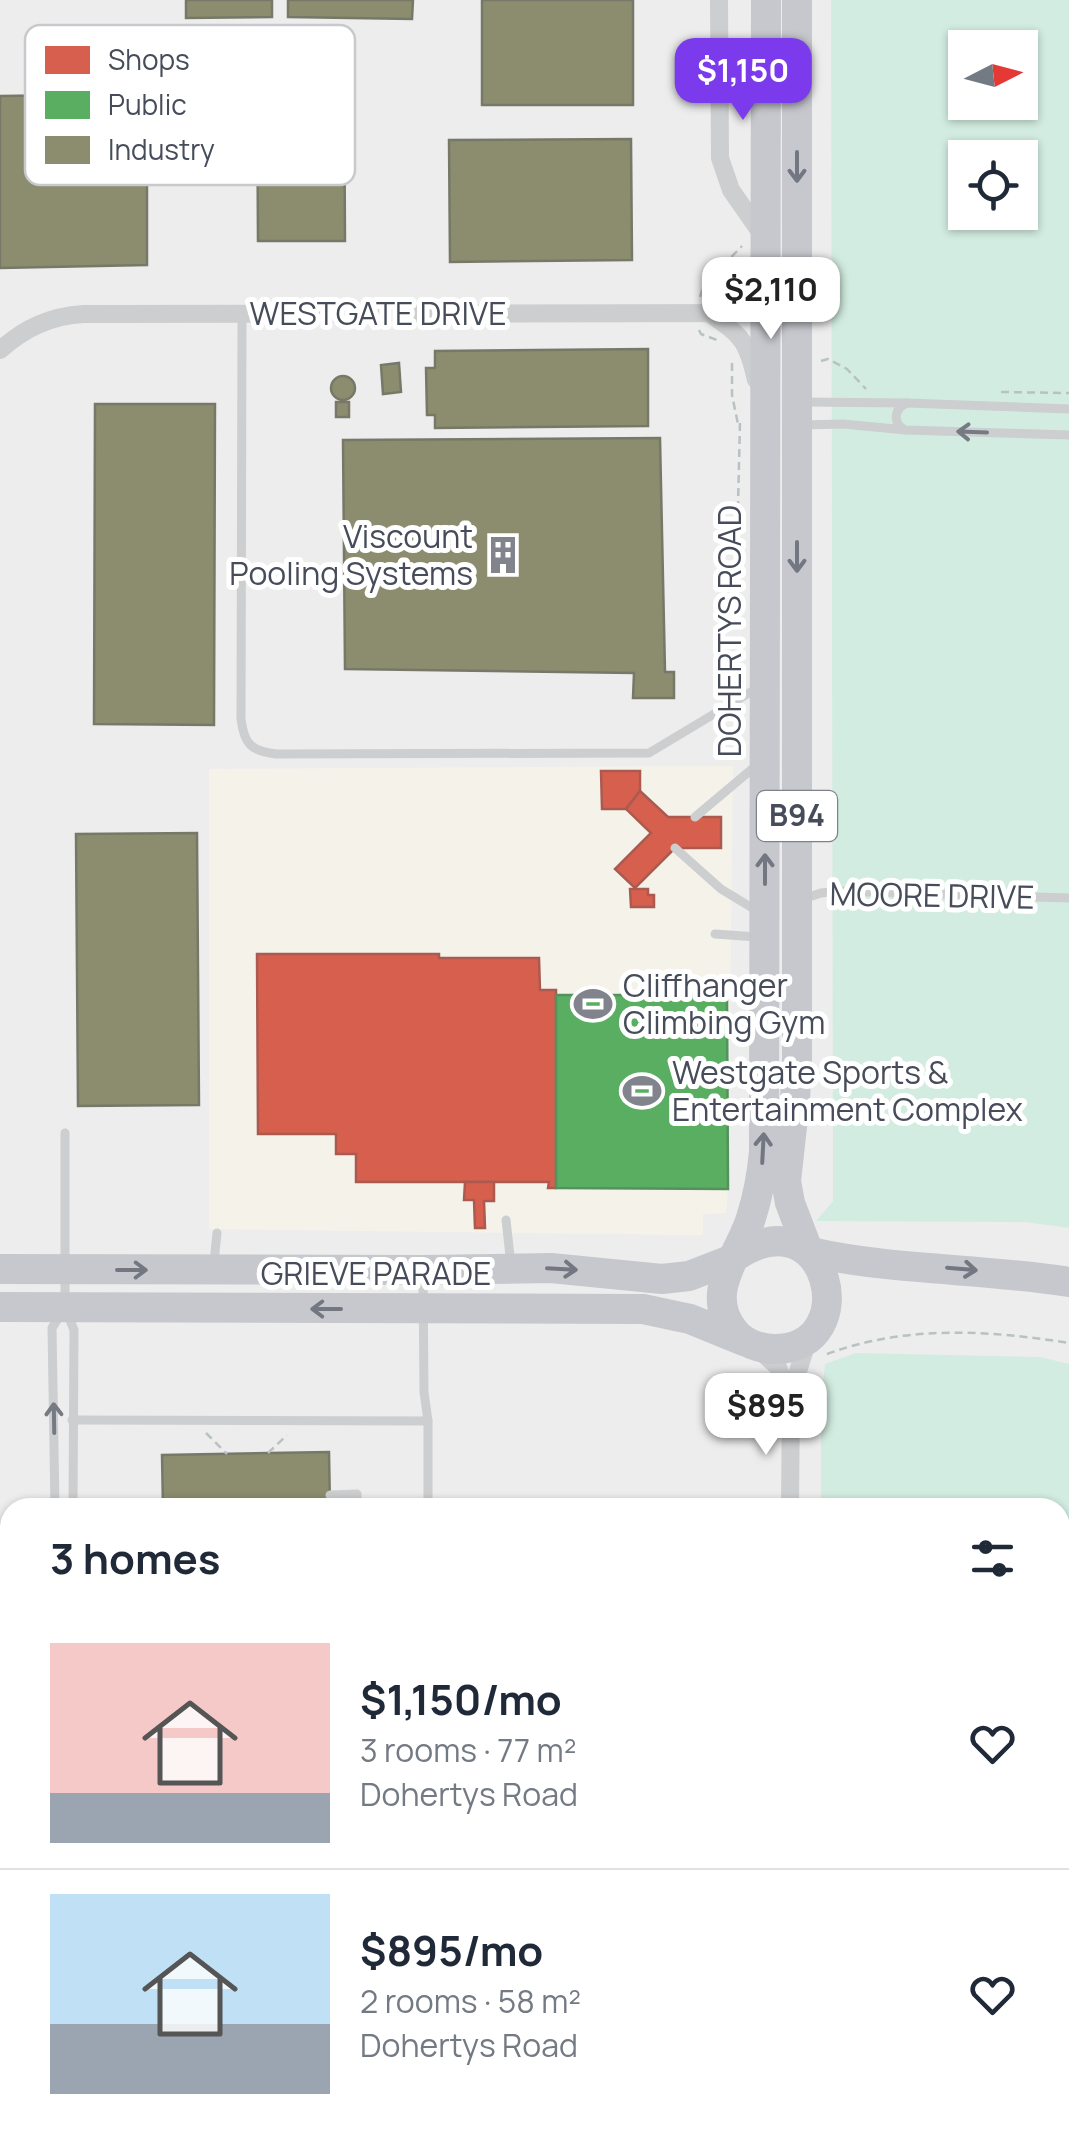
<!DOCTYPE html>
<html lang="en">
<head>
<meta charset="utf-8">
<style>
	body { margin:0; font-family:Manrope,sans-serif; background:#f2f2f3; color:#1f2937; height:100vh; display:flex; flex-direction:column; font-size:38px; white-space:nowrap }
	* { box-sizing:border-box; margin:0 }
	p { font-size:32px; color:#747a83 }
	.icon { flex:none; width:55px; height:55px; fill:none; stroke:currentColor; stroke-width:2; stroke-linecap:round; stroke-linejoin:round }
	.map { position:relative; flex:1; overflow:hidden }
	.panel { position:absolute; left:0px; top:1498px; width:1070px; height:642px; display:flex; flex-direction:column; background:#fff; border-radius:30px 30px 0 0; box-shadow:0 2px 8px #0004 }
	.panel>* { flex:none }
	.needle { width:65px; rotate:84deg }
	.tools { position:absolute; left:948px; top:30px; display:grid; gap:20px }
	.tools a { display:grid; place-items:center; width:90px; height:90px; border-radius:0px; background:#fff; box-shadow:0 2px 8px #0004; font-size:50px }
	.price { position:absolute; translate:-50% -85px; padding:0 22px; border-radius:20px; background:#fff; color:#222; font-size:32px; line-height:65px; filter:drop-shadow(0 2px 5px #0008) }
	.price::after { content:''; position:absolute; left:50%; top:60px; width:30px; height:22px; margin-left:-15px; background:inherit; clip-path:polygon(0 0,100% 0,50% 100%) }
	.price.active { background:#7c3aed; color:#fff }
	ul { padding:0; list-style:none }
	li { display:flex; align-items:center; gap:30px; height:250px; padding:0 50px }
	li+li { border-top:2px solid #e0e1e3 }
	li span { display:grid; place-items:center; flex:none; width:280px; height:200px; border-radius:0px; color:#555 }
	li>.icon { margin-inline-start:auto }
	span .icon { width:120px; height:120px; fill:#fffc; stroke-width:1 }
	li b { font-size:42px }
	h2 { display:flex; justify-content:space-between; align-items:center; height:120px; padding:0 50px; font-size:42px }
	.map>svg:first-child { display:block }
	.commercial { fill:#f5f3e9 }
	.green { fill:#d2ece1; fill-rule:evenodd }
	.shops { fill:#d6604d; stroke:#ab5a51; stroke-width:2.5 }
	.public { fill:#5aae61; stroke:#54915f; stroke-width:2.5 }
	.industry { fill:#8c8c6e; stroke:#777968; stroke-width:2.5 }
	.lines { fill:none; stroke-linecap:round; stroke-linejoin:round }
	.path { stroke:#b8c2c2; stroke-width:2.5; stroke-dasharray:8 5; stroke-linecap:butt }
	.lane { stroke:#ccced0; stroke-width:9 }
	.street { stroke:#ccced0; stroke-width:18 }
	.primary { stroke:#c6c8ce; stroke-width:30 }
	.oneway { stroke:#737782 }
	.oneway2 { stroke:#757a83 }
	.labels { text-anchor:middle; stroke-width:10; stroke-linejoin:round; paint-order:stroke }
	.shield { fill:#fff; stroke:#7e828b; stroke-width:2.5 }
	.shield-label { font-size:30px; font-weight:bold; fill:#464c59 }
	.street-label { font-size:32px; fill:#464c59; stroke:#fff }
	.poi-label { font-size:32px; fill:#464c59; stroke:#fff; text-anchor:start }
	.key { fill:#fff; stroke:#c8c9cd; stroke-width:2.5 }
	.key-label { font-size:28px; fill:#464c59 }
</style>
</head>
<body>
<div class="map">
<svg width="1069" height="2138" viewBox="0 0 1069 2138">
	<rect width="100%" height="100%" fill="#eeeded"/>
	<!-- commercial -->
	<polygon class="commercial" points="733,766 728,1189 726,1213 703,1214 703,1235 209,1229 209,769"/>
	<!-- green -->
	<g class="green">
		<path d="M831,0H1069V1228L1025,1222L816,1221L833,1201ZM965,48H1020V102H965ZM965,158H1020V212H965Z"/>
		<polygon points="856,1353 1040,1357 1069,1364 1069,2138 821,2138 821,2130 1060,2130 1060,1508 821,1507 821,1405 825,1364"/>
	</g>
	<!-- shops -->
	<g class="shops">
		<polygon points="601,771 640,771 640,791 626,809 602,809"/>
		<polygon points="640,791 668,817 721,817 721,848 675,848 635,888 615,869 651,833 626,809"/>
		<polygon points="630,889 648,889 648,895 654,895 654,907 631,907"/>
		<polygon points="257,954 439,954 439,958 539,958 540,990 556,990 556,1188 548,1188 549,1182 356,1182 356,1154 336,1154 336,1134 258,1134"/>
		<polygon points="465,1182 494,1182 494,1201 484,1201 485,1228 475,1228 474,1200 464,1200"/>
	</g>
	<!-- public -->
	<polygon class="public" points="556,995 727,995 728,1189 556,1188"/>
	<!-- industry -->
	<g class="industry">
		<polygon points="186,0 272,0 272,17 186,18"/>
		<polygon points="288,0 413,0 412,19 288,17"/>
		<rect x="482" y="0" width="151" height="105"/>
		<polygon points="344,65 345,241 258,241 257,66"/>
		<polygon points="147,94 147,265 0,268 0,96"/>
		<polygon points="631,139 632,260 450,262 449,140"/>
		<polygon points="648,349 648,426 435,428 435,415 427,415 426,368 435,368 435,351"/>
		<polygon points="399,363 401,392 383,394 381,365"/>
		<circle cx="343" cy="388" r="12"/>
		<rect x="336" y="402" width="13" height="15"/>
		<polygon points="95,404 215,404 214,725 94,724"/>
		<polygon points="660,438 665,672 674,672 674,698 633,698 634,673 345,669 343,440"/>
		<polygon points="197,833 199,1105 78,1106 76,834"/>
		<polygon points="329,1452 330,1508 163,1508 162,1455"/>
		<rect x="96" y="1501" width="28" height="7"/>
		<polygon points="0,1686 10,1686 10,2098 0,2097"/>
		<rect x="134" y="2130" width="247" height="8"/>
	</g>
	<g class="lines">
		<!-- path -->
		<g class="path">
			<polyline points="700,297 704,285 742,246"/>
			<polyline points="699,330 701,334 717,340"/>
			<polyline points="821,361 828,359 847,369 866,389"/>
			<polyline points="732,363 732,395 738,424"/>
			<polyline points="1001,392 1069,393"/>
			<polyline points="740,423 738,505 741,525"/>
			<path d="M827,1354C906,1325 987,1330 1069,1343"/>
			<polyline points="206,1433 227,1454"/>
			<polyline points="268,1453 287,1435"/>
		</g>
		<!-- lane -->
		<g class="lane">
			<path d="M242,314L241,719C244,744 251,751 276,754L649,753L759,687"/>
			<polyline points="804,402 907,403 1069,409"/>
			<polyline points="802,425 843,424 906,430 1069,435"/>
			<path d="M903,429C892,421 895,408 907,403"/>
			<polyline points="695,817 758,764"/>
			<polyline points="675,848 721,889 759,912"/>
			<polyline points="803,899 821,893 840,891 1069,898"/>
			<polyline points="715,934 757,937"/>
			<polyline points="506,1220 511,1265"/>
			<polyline points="214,1262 217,1233"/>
			<polyline points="423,1276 424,1392 428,1421 428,1508"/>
			<polyline points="65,1300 65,1133"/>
			<polyline points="68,1315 74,1330 73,1508"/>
			<polyline points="72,1420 428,1421"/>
			<polyline points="330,1495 357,1494 357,1508"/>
			<polyline points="55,1508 52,1328 61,1314"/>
			<polyline points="2,1632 4,1684"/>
			<polyline points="76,2130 76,2138"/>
			<polyline points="736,2130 739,2138"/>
			<polyline points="428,2138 428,2130"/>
		</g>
		<!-- street -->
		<g class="street">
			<polyline points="719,0 720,158 731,190 761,233"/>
			<path d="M709,313C742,336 747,340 756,380"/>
			<path d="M0,350C25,328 50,316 84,314L766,313"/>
			<polyline points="758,1349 778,1367 789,1397"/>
			<polyline points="790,1508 791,1394 808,1339"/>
			<polyline points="791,2130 791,2138"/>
		</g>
		<!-- primary -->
		<g class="primary">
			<polyline points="797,0 797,1061 795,1099 786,1181 790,1203 808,1250"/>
			<path d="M810,1252C894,1271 983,1268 1069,1282"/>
			<path d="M735,1257C829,1192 865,1349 775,1349C760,1349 743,1343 734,1331C703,1293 739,1256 751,1218C758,1196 762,1174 764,1151L766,0"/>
			<polyline points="0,1269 423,1270 551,1268 662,1279 689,1276 733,1259"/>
			<polyline points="0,1307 643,1309 690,1319 744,1341"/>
		</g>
	</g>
	<!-- one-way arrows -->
	<defs><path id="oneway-shaft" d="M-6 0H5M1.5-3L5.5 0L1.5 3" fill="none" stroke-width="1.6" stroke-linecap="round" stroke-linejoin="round" transform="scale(2.5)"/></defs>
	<g class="oneway">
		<use href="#oneway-shaft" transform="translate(797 167) rotate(90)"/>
		<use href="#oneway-shaft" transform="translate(797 557) rotate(90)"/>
		<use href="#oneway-shaft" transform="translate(765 869) rotate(-90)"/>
		<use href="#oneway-shaft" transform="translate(763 1148) rotate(-87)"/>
		<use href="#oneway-shaft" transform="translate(562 1269) rotate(3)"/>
		<use href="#oneway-shaft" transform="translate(962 1269) rotate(5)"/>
		<use href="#oneway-shaft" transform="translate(132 1270)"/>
		<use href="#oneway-shaft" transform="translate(326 1309) rotate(-180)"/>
	</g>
	<g class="oneway2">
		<use href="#oneway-shaft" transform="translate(972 432) rotate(-178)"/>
		<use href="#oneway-shaft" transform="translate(54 1418) rotate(-91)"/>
	</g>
	<!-- icons -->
	<defs>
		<g id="building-bare" transform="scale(3)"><path d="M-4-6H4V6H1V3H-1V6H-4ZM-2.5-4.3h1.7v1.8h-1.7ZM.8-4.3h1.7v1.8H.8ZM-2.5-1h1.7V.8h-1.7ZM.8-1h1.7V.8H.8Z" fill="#81848d" stroke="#fff" stroke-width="2.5" paint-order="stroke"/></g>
		<g id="stadium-bare" transform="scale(3)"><path d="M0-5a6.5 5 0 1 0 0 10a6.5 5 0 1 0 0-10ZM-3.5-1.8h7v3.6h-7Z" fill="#81848d" stroke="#fff" stroke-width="2.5" paint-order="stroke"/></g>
	</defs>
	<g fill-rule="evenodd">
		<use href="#building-bare" x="503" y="555"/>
		<use href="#stadium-bare" x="593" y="1004"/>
		<use href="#stadium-bare" x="642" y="1091"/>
	</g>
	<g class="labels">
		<!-- shield labels -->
		<rect class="shield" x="757" y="791" width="80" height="50" rx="8"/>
		<g class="shield-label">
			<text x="797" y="826">B94</text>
		</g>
		<!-- street labels -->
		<g class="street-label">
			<text x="378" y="325">WESTGATE DRIVE</text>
			<text transform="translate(730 631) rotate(-90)" y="11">DOHERTYS ROAD</text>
			<text transform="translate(932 896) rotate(1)" y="11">MOORE DRIVE</text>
			<text x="376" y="1285">GRIEVE PARADE</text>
		</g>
		<!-- poi labels -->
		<g class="poi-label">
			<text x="473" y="548" text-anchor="end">Viscount<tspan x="473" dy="37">Pooling Systems</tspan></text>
			<text x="623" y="997">Cliffhanger<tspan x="623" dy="37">Climbing Gym</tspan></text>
			<text x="672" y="1084">Westgate Sports &amp;<tspan x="672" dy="37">Entertainment Complex</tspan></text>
		</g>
	</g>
	<!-- legend -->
	<rect x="25" y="25" width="330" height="160" rx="15" class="key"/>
	<rect x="45" y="46" width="45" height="28" fill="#d6604d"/>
	<rect x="45" y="91" width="45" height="28" fill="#5aae61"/>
	<rect x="45" y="136" width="45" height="28" fill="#8c8c6e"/>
	<g class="key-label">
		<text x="108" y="70">Shops</text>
		<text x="108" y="115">Public</text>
		<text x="108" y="160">Industry</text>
	</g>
</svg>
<div class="tools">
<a><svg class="needle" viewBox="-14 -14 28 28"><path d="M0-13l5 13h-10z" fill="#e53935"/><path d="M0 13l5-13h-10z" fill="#747a83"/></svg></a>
<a><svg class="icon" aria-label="locate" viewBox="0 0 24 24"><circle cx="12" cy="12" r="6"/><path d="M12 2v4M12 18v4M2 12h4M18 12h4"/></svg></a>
</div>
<b class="price active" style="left:743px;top:123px">$1,150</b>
<b class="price" style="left:771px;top:342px">$2,110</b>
<b class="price" style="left:766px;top:1458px">$895</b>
<section class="panel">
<h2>3 homes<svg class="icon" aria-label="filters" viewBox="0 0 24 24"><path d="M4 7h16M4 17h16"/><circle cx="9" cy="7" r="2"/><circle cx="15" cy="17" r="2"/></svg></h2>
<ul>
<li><span style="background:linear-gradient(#f6c9c9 75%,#9aa5b1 0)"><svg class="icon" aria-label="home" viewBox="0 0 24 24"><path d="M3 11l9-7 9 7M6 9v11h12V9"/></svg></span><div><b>$1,150/mo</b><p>3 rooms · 77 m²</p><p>Dohertys Road</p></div><svg class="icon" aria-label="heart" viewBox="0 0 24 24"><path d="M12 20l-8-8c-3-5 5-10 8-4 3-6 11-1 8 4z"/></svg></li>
<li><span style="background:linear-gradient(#bfe0f5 65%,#9aa5b1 0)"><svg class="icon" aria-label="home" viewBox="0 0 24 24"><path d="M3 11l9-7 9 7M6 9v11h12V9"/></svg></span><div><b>$895/mo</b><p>2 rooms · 58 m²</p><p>Dohertys Road</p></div><svg class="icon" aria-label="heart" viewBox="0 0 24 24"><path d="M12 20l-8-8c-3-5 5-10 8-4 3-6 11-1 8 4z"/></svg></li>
</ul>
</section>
</div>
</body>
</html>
